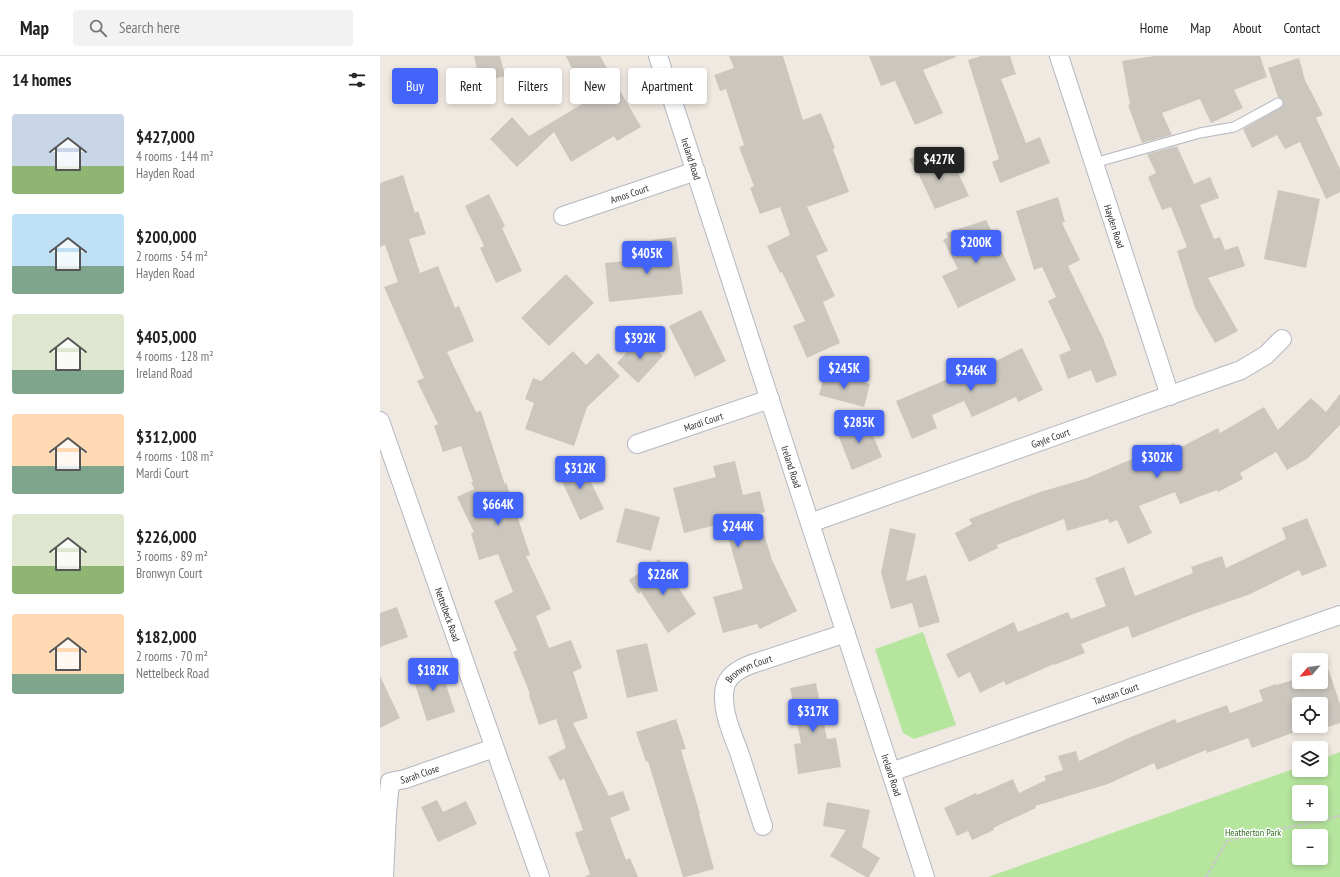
<!DOCTYPE html>
<html lang="en">
<head>
<meta charset="utf-8">
<style>
	body { margin:0; font-family:"PT Sans Narrow",sans-serif; background:#f2f2f2; color:#222; height:100vh; display:flex; flex-direction:column; font-size:15px; white-space:nowrap }
	* { box-sizing:border-box; margin:0 }
	p { font-size:13px; color:#767676 }
	.icon { flex:none; width:22px; height:22px; fill:none; stroke:currentColor; stroke-width:2; stroke-linecap:round; stroke-linejoin:round }
	.map { position:relative; flex:1; overflow:hidden }
	.panel { display:flex; flex-direction:column; background:#fff; width:380px }
	.panel>* { flex:none }
	.banner { position:absolute; left:12px; top:12px; width:380px; height:36px; display:flex; gap:8px }
	.needle { width:26px; rotate:242deg }
	.fabs { position:absolute; left:912px; top:597px; display:grid; gap:8px }
	.fabs a { display:grid; place-items:center; width:36px; height:36px; border-radius:4px; background:#fff; box-shadow:0 2px 6px #0003; font-size:20px }
	.price { position:absolute; translate:-50% -34px; padding:0 9px; border-radius:4px; background:#4264fb; color:#fff; font-size:13px; line-height:26px; filter:drop-shadow(0 1px 2px #0008) }
	.price::after { content:''; position:absolute; left:50%; top:24px; width:12px; height:9px; margin-left:-6px; background:inherit; clip-path:polygon(0 0,100% 0,50% 100%) }
	.price.on { background:#222; color:#fff }
	ul { padding:0; list-style:none }
	li { display:flex; align-items:center; gap:12px; height:100px; padding:0 12px }
	li span { display:grid; place-items:center; flex:none; width:112px; height:80px; border-radius:4px; color:#555 }
	li>.icon { margin-inline-start:auto }
	span .icon { width:48px; height:48px; fill:#fffc; stroke-width:1 }
	li b { font-size:17px }
	h2 { display:flex; justify-content:space-between; align-items:center; height:48px; padding:0 12px; font-size:17px }
	.pill { padding:0 14px; border-radius:4px; background:#fff; box-shadow:0 2px 6px #0003; font-size:14px; line-height:36px }
	.pill.on { background:#4264fb; color:#fff }
	header { display:flex; align-items:center; gap:24px; box-sizing:border-box; height:56px; padding:0 20px; background:#fff; border-bottom:1px solid #e0e0e0 }
	header strong { font-size:19px }
	nav { display:flex; gap:22px; margin-inline-start:auto; font-size:14px }
	.search { width:280px; height:36px; background:#f2f2f2; display:flex; align-items:center; gap:10px; box-sizing:border-box; padding:0 14px; border-radius:4px; color:#767676; font-size:15px }
	main { display:flex; flex:1; min-height:0 }
	.map>svg:first-child { display:block }
	.green { fill:#b6e59e; fill-rule:evenodd }
	.building { fill:#cbc7bf; fill-rule:evenodd }
	.lines { fill:none; stroke-linecap:round; stroke-linejoin:round }
	.service-casing { stroke:#b4b7c1; stroke-width:11 }
	.minor-casing { stroke:#b4b7c1; stroke-width:20 }
	.path { stroke:#c9c9c9; stroke-width:2.5; stroke-dasharray:3 2; stroke-linecap:butt }
	.service { stroke:#fff; stroke-width:9 }
	.minor { stroke:#fff; stroke-width:18 }
	.labels { text-anchor:middle; stroke-width:3; stroke-linejoin:round; paint-order:stroke }
	.street-label { font-size:10px; fill:#2e2e2e; stroke:#fff }
	.park-label { font-size:10px; fill:#2c6e1b; stroke:#fff }
</style>
</head>
<body>
<header>
<strong>Map</strong>
<div class="search"><svg class="icon" aria-label="search" viewBox="0 0 24 24"><circle cx="10" cy="10" r="6"/><path d="M15 15l6 6"/></svg>Search here</div>
<nav><a>Home</a><a>Map</a><a>About</a><a>Contact</a></nav>
</header>
<main>
<section class="panel">
<h2>14 homes<svg class="icon" aria-label="filters" viewBox="0 0 24 24"><path d="M4 7h16M4 17h16"/><circle cx="9" cy="7" r="2"/><circle cx="15" cy="17" r="2"/></svg></h2>
<ul>
<li><span style="background:linear-gradient(#c9d6e8 65%,#8fb573 0)"><svg class="icon" aria-label="home" viewBox="0 0 24 24"><path d="M3 11l9-7 9 7M6 9v11h12V9"/></svg></span><div><b>$427,000</b><p>4 rooms · 144 m²</p><p>Hayden Road</p></div></li>
<li><span style="background:linear-gradient(#bfe0f5 65%,#7fa58c 0)"><svg class="icon" aria-label="home" viewBox="0 0 24 24"><path d="M3 11l9-7 9 7M6 9v11h12V9"/></svg></span><div><b>$200,000</b><p>2 rooms · 54 m²</p><p>Hayden Road</p></div></li>
<li><span style="background:linear-gradient(#dfe7d0 70%,#7fa58c 0)"><svg class="icon" aria-label="home" viewBox="0 0 24 24"><path d="M3 11l9-7 9 7M6 9v11h12V9"/></svg></span><div><b>$405,000</b><p>4 rooms · 128 m²</p><p>Ireland Road</p></div></li>
<li><span style="background:linear-gradient(#ffd9b3 65%,#7fa58c 0)"><svg class="icon" aria-label="home" viewBox="0 0 24 24"><path d="M3 11l9-7 9 7M6 9v11h12V9"/></svg></span><div><b>$312,000</b><p>4 rooms · 108 m²</p><p>Mardi Court</p></div></li>
<li><span style="background:linear-gradient(#dfe7d0 65%,#8fb573 0)"><svg class="icon" aria-label="home" viewBox="0 0 24 24"><path d="M3 11l9-7 9 7M6 9v11h12V9"/></svg></span><div><b>$226,000</b><p>3 rooms · 89 m²</p><p>Bronwyn Court</p></div></li>
<li><span style="background:linear-gradient(#ffd9b3 75%,#7fa58c 0)"><svg class="icon" aria-label="home" viewBox="0 0 24 24"><path d="M3 11l9-7 9 7M6 9v11h12V9"/></svg></span><div><b>$182,000</b><p>2 rooms · 70 m²</p><p>Nettelbeck Road</p></div></li>
</ul>
</section>
<div class="map">
<svg width="960" height="821" viewBox="0 0 960 821">
	<rect width="100%" height="100%" fill="#efe9e1"/>
	<!-- green -->
	<g class="green">
		<polygon points="543,576 576,669 534,683 523,677 495,593"/>
		<path d="M960,696V821H608L919,711V714H941V703ZM919,736H941V758H919ZM919,780H941V802H919Z"/>
	</g>
	<!-- building -->
	<g class="building">
		<polygon points="94,0 120,0 125,20 100,26"/>
		<polygon points="186,0 220,0 261,71 237,85 234,80 191,106 174,76 137,111 110,83 132,61 149,80 207,45"/>
		<polygon points="349,0 403,0 423,64 441,57 455,92 453,93 469,136 427,151 448,195 436,200 455,240 443,246 460,287 427,302 413,270 425,265 402,216 400,217 387,190 410,179 400,151 380,158 370,132 374,130 359,91 364,89 346,33 340,35 334,19 354,12"/>
		<polygon points="489,0 576,0 576,1 543,14 563,57 535,69 515,25 501,30"/>
		<polygon points="601,0 630,0 636,18 621,23 646,87 660,81 670,107 620,127 612,106 619,103 588,4"/>
		<polygon points="774,0 880,0 887,21 854,34 863,52 831,67 820,43 782,57 792,79 762,87 748,49 750,48 742,5"/>
		<polygon points="919,2 925,24 943,59 936,62 960,113 960,136 946,143 920,86 905,93 897,79 872,92 863,73 903,50 903,44 898,41 888,12"/>
		<polygon points="797,90 814,128 830,121 839,142 820,149 834,183 840,181 845,194 858,190 865,210 828,222 858,275 835,287 815,252 797,195 807,191 791,151 782,154 768,121 776,117 767,98"/>
		<polygon points="547,95 557,116 574,108 589,140 555,153 538,117 536,118 529,103"/>
		<polygon points="23,119 35,157 38,155 46,178 29,183 40,217 58,210 75,252 79,250 94,285 67,296 96,356 101,355 125,429 126,426 150,499 146,500 171,553 156,560 169,592 191,584 202,612 193,616 208,662 193,667 229,740 243,735 250,754 230,762 246,804 250,802 258,821 205,821 210,818 195,777 203,774 184,722 180,725 168,701 186,692 176,663 159,669 149,639 150,638 133,596 137,594 114,545 133,536 118,498 99,504 91,477 94,476 77,441 94,433 91,426 93,426 81,390 63,396 54,370 58,368 37,325 44,322 4,231 18,226 5,189 0,191 0,127"/>
		<polygon points="898,134 940,143 926,212 884,203"/>
		<polygon points="109,138 125,170 122,172 142,215 116,227 100,192 104,190 85,150"/>
		<polygon points="678,141 685,166 682,167 700,204 688,210 723,282 737,319 716,327 711,314 688,323 679,299 691,294 668,245 676,241 662,211 654,214 636,155"/>
		<polygon points="606,164 636,224 578,252 562,220 578,213 563,184 568,181 566,177"/>
		<polygon points="296,181 303,238 229,246 225,207 274,202 272,184"/>
		<polygon points="186,218 214,247 169,290 141,262"/>
		<polygon points="321,254 346,305 315,321 289,270"/>
		<polygon points="262,280 283,300 258,327 237,307"/>
		<polygon points="642,292 663,334 638,346 636,341 592,361 584,345 552,359 557,372 532,383 516,345 599,310 600,313"/>
		<polygon points="193,295 206,309 218,297 240,320 207,351 194,390 145,373 154,347 145,343 153,322 161,325"/>
		<polygon points="445,316 490,328 484,351 439,339"/>
		<polygon points="960,338 960,369 927,403 907,414 896,396 860,417 863,423 838,436 837,434 800,448 795,436 759,450 772,477 748,488 737,464 729,467 728,463 687,475 684,463 617,489 618,492 589,506 575,477 592,468 589,463 660,436 705,423 740,408 794,387 797,393 838,372 840,377 884,351 898,374 931,342 946,356"/>
		<polygon points="486,362 502,401 472,414 456,374"/>
		<polygon points="200,404 224,453 200,464 177,415"/>
		<polygon points="355,405 363,439 380,435 385,456 378,458 392,504 417,555 380,573 377,568 343,577 333,541 363,533 344,467 304,477 293,432 336,421 333,410"/>
		<polygon points="245,452 280,461 271,495 236,486"/>
		<polygon points="927,462 947,510 922,520 919,514 868,539 816,557 752,582 748,570 701,588 705,597 674,609 674,608 626,629 624,625 600,637 590,616 578,622 566,598 634,566 638,576 688,556 691,563 726,550 715,522 744,511 755,540 813,517 811,511 842,500 846,512 906,483 902,472"/>
		<polygon points="510,472 536,478 526,525 546,519 560,566 539,572 532,547 511,553 501,517"/>
		<polygon points="279,503 316,558 288,577 261,536 258,538 249,524"/>
		<polygon points="17,551 28,581 0,591 0,557"/>
		<polygon points="267,587 278,635 247,642 236,594"/>
		<polygon points="59,607 75,656 47,665 31,616"/>
		<path d="M948,612L960,648V667L930,677L928,671L872,692L868,682L827,697L826,694L777,714L774,707L728,728L655,750L656,752L613,772L614,774L592,784L588,775L577,780L564,752L596,737L597,739L633,723L639,737L666,724L664,720L683,714L678,700L696,695L699,705L753,680L795,663L797,667L847,649L850,657L883,645L879,634L896,628L897,629L919,622V626H941V614ZM919,648H941V670H919Z"/>
		<polygon points="0,620 20,662 0,672"/>
		<polygon points="436,627 447,683 456,682 461,711 418,718 414,688 421,687 410,632"/>
		<polygon points="296,663 306,693 301,694 320,758 319,758 334,813 305,821 303,821 268,705 266,706 256,676"/>
		<polygon points="57,744 63,756 86,745 97,768 58,786 41,751"/>
		<polygon points="447,746 490,754 482,791 500,802 489,821 486,821 450,800 466,774 443,770"/>
	</g>
	<g class="lines">
		<!-- service casing -->
		<g class="service-casing">
			<polyline id="service" points="714,107 820,77 854,71 898,47"/>
		</g>
		<!-- minor casing -->
		<g class="minor-casing">
			<g id="minor">
				<path id="s1" d="M278,0L545,821"/>
				<path id="s2" d="M679,0L790,340"/>
				<path id="s3" d="M183,160L316,115"/>
				<path id="s4" d="M0,365L160,821"/>
				<path id="s5" d="M257,388L390,343"/>
				<path id="s6" d="M430,467L861,314L886,299L902,283"/>
				<path id="s7" d="M511,716L960,559"/>
				<path id="s8" d="M383,770C375,746 368,723 360,699C353,679 340,653 345,631C348,619 361,612 372,608L466,577"/>
				<path id="s9" d="M4,821L7,757L10,726L25,723L114,692"/>
			</g>
		</g>
		<!-- path -->
		<polyline class="path" points="826,821 847,785 960,760"/>
		<!-- service -->
		<use href="#service" class="service"/>
		<!-- minor -->
		<use href="#minor" class="minor"/>
	</g>
	<g class="labels">
		<!-- street labels -->
		<g class="street-label">
			<text dy="4" stroke="none"><textPath href="#s1" startOffset="108">Ireland Road</textPath></text>
			<text dy="4" stroke="none"><textPath href="#s3" startOffset="70">Amos Court</textPath></text>
			<text dy="4" stroke="none"><textPath href="#s2" startOffset="179">Hayden Road</textPath></text>
			<text dy="4" stroke="none"><textPath href="#s5" startOffset="70">Mardi Court</textPath></text>
			<text dy="4" stroke="none"><textPath href="#s6" startOffset="255">Gayle Court</textPath></text>
			<text dy="4" stroke="none"><textPath href="#s1" startOffset="432">Ireland Road</textPath></text>
			<text dy="4" stroke="none"><textPath href="#s4" startOffset="205">Nettelbeck Road</textPath></text>
			<text dy="4" stroke="none"><textPath href="#s8" startOffset="177">Bronwyn Court</textPath></text>
			<text dy="4" stroke="none"><textPath href="#s7" startOffset="238">Tadstan Court</textPath></text>
			<text dy="4" stroke="none"><textPath href="#s9" startOffset="126">Sarah Close</textPath></text>
			<text dy="4" stroke="none"><textPath href="#s1" startOffset="756">Ireland Road</textPath></text>
		</g>
		<!-- park labels -->
		<g class="park-label">
			<text x="873" y="780">Heatherton Park</text>
		</g>
	</g>
</svg>
<div class="fabs">
<a><svg class="needle" viewBox="-14 -14 28 28"><path d="M0-13l5 13h-10z" fill="#e53935"/><path d="M0 13l5-13h-10z" fill="#767676"/></svg></a>
<a><svg class="icon" aria-label="locate" viewBox="0 0 24 24"><circle cx="12" cy="12" r="6"/><path d="M12 2v4M12 18v4M2 12h4M18 12h4"/></svg></a>
<a><svg class="icon" aria-label="layers" viewBox="0 0 24 24"><path d="M12 4l9 5-9 5-9-5zM3 14l9 5 9-5"/></svg></a>
<a>+</a>
<a>−</a>
</div>
<b class="price on" style="left:559px;top:125px">$427K</b>
<b class="price" style="left:596px;top:208px">$200K</b>
<b class="price" style="left:267px;top:219px">$405K</b>
<b class="price" style="left:260px;top:304px">$392K</b>
<b class="price" style="left:464px;top:334px">$245K</b>
<b class="price" style="left:591px;top:336px">$246K</b>
<b class="price" style="left:479px;top:388px">$285K</b>
<b class="price" style="left:777px;top:423px">$302K</b>
<b class="price" style="left:200px;top:434px">$312K</b>
<b class="price" style="left:118px;top:470px">$664K</b>
<b class="price" style="left:358px;top:492px">$244K</b>
<b class="price" style="left:283px;top:540px">$226K</b>
<b class="price" style="left:53px;top:636px">$182K</b>
<b class="price" style="left:433px;top:677px">$317K</b>
<div class="banner">
<a class="pill on">Buy</a>
<a class="pill">Rent</a>
<a class="pill">Filters</a>
<a class="pill">New</a>
<a class="pill">Apartment</a>
</div>
</div>
</main>
</body>
</html>
